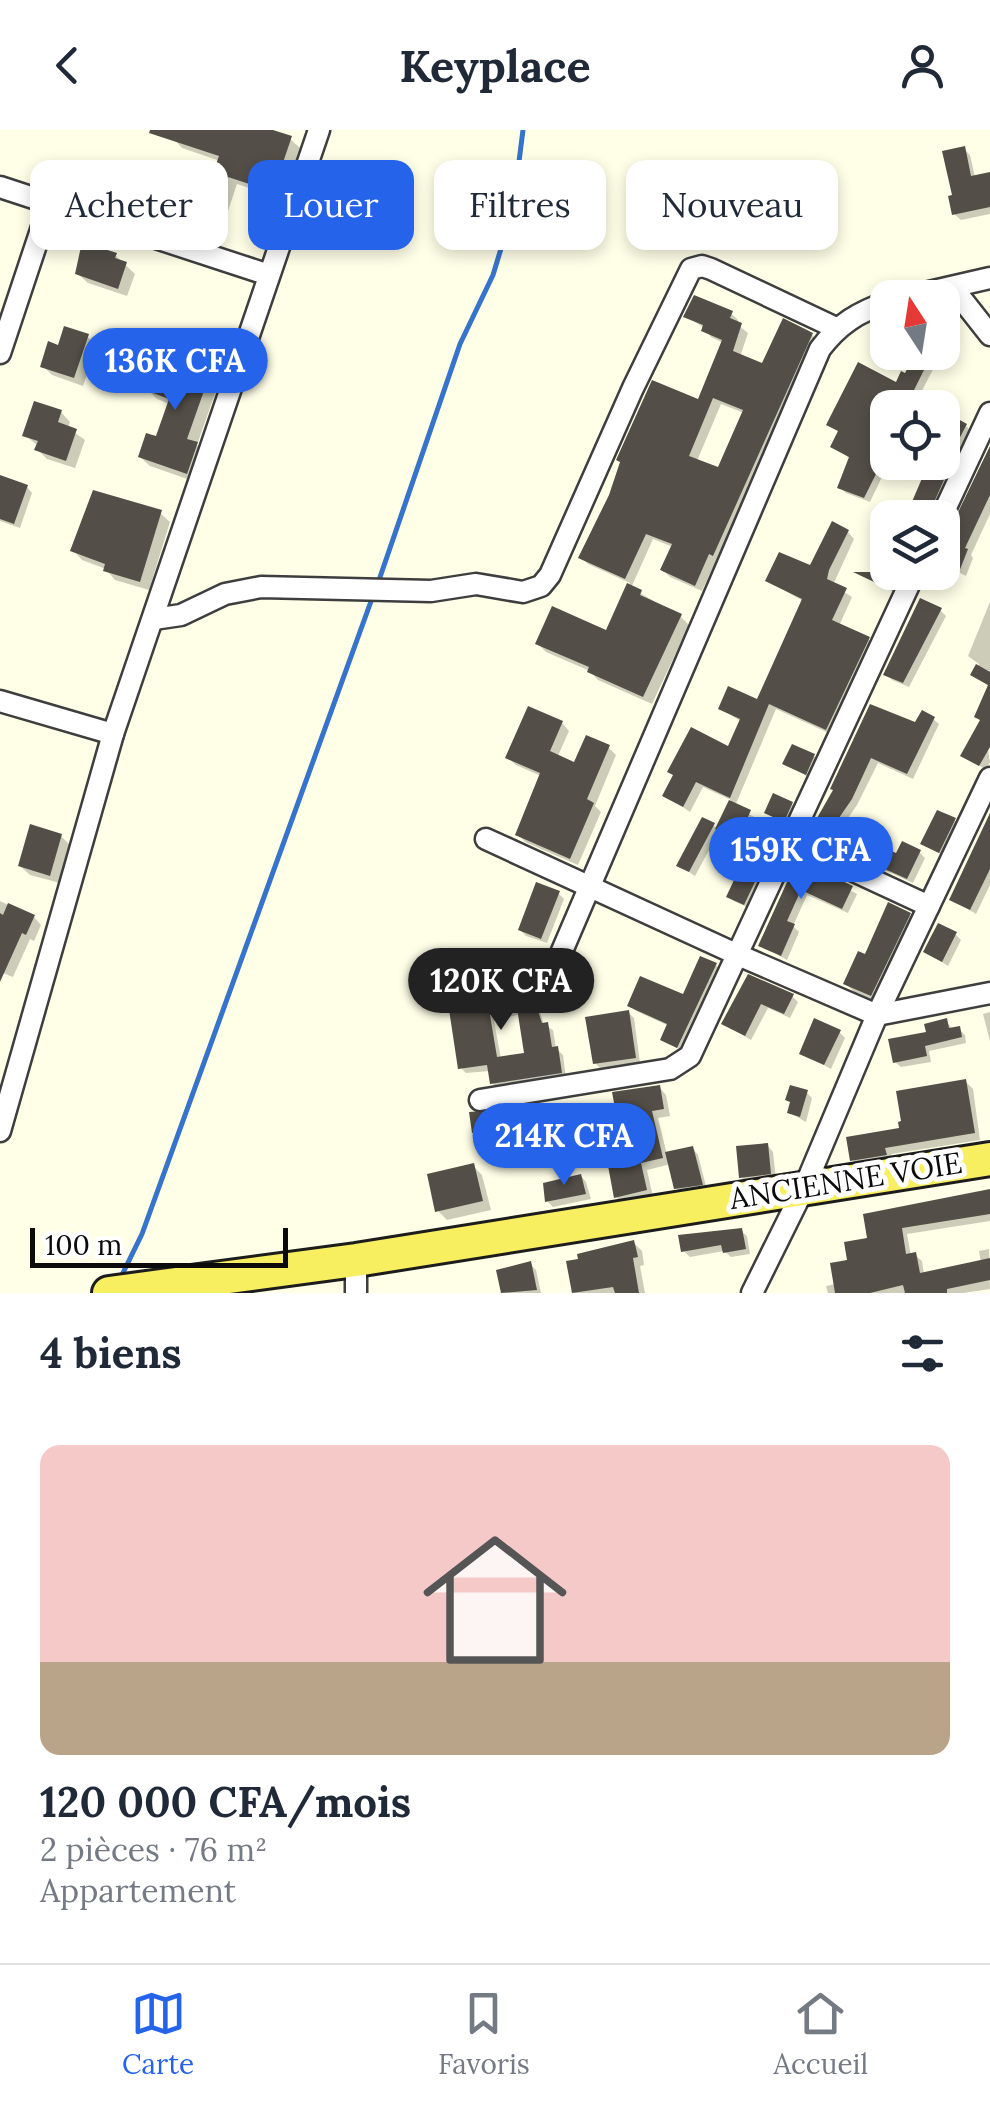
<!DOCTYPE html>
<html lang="fr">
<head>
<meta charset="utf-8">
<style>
	body { margin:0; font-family:Lora,serif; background:#f2f2f3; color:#1f2937; height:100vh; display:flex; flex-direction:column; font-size:38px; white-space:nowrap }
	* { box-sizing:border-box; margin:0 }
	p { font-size:32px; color:#747a83 }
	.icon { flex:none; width:55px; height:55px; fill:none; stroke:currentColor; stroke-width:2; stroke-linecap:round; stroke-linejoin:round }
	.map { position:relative; height:1163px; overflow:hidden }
	.drawer { display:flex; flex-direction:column; background:#fff; flex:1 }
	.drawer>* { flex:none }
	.top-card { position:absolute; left:30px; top:30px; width:930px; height:90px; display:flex; gap:20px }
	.needle { width:65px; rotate:348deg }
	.tools { position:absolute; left:870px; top:150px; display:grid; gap:20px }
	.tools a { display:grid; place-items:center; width:90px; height:90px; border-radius:20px; background:#fff; box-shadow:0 5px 15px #0003; font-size:50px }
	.scale { position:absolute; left:30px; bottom:25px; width:258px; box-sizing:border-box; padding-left:10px; border:5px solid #0b0b0b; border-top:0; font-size:28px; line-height:35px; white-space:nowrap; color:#0b0b0b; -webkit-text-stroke:8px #fff; paint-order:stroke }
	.price { position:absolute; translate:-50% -85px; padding:0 22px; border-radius:35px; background:#2563eb; color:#fff; font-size:32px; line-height:65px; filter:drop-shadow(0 2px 5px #0008) }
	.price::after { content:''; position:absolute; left:50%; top:60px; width:30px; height:22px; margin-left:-15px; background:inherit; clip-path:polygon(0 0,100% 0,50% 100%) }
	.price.selected { background:#222; color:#fff }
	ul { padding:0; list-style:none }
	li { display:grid; align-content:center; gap:20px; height:530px; padding:0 40px }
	li span { display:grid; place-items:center; height:310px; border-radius:20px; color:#555 }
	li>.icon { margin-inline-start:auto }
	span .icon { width:180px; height:180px; fill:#fffc; stroke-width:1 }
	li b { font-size:42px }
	h2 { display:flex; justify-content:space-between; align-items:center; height:120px; padding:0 40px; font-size:42px }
	.pill { padding:0 35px; border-radius:20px; background:#fff; box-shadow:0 5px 15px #0003; font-size:35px; line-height:90px }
	.pill.selected { background:#2563eb; color:#fff }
	header { display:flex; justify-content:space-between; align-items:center; height:130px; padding:0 40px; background:#fff; font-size:45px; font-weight:700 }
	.menu { display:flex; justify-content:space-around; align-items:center; height:140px; border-top:2px solid #e0e1e3; background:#fff; font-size:28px; color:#747a83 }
	.menu a { display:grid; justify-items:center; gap:5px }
	.menu .selected { color:#2563eb }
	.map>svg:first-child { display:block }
	.shadow { fill:#0003; fill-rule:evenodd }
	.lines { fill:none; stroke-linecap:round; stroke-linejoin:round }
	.stream { stroke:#3673cb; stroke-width:5 }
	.building { fill:#534e47; fill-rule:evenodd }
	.minor-casing { stroke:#3e3e3e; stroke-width:25 }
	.primary-casing { stroke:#1c1c1c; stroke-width:38 }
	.minor { stroke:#fff; stroke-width:20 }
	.primary { stroke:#f7ef60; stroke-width:32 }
	.labels { text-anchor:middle; stroke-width:10; stroke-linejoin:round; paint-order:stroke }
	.street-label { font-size:30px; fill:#0b0b0b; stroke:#fff }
</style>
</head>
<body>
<header><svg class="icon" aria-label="back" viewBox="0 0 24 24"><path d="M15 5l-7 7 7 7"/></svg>Keyplace<svg class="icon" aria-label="person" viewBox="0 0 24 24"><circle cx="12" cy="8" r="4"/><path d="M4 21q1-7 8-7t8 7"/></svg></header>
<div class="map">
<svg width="990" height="1163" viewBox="0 0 990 1163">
	<rect width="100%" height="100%" fill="#ffffe8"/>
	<!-- shadow -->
	<g class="shadow">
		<polygon points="166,0 265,0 290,9 300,18 282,69 237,54 217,114 205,110 195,101 199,91 147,73 138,64 210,60 220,31 182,18"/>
		<polygon points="964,19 970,25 975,47 990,44 990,84 961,90 954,84 955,67"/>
		<polygon points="116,126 135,144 127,166 88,153 78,144"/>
		<path d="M731,183L738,190L737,194L748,203L740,227L764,237L812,205L819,212L720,431L717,429L702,461L670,447L663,440L673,417L653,409L631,458L680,486L689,495L652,574L598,550L590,541L546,522L538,514L607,503L630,453L588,434L581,427L699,272L723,213L711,207L704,198L686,186ZM721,274L744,283L720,341L697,331Z"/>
		<polygon points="88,207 97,216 83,256 52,245 43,236 59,218"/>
		<polygon points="918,222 937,222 940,226 913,278 888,278 889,332 870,372 846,363 840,357 851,329 833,317 840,303 829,294 897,255 906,246"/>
		<polygon points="210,240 220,249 197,315 206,324 196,352 150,336 140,327 157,309 170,274 157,269 148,260 181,241"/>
		<polygon points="61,282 70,292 68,298 85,310 75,338 47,329 37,319 38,316 25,305"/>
		<polygon points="966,296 972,302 954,337 957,341 935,388 908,388"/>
		<polygon points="990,321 990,384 971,425 973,428 966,446 942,434 942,404 955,396"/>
		<polygon points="0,347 27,357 32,363 20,398 0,391"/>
		<polygon points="160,383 170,392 149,460 115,450 106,439 82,430 73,420"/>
		<polygon points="848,402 854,409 833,455 852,467 839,496 868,509 875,516 833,605 776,579 735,676 756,688 744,714 720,700 695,746 679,735 713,695 718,700 731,670 703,657 690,682 665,665 729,620 742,592 721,579 758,572 803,471 768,451 811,439"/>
		<polygon points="888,442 910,442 898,465 872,449"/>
		<polygon points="990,472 990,593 990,557 973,545 979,534 968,526"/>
		<polygon points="940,480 946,486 909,557 892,550 886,544"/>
		<polygon points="871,577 916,595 933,589 939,594 913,649 878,633 857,675 836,706 897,727 919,722 925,728 913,753 825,713 813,701 836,661"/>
		<polygon points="562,593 569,601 557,628 576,636 608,617 616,625 595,676 601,682 578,735 525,712 518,704 541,646 516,635 508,628"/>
		<polygon points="988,619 990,632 986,640 963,625"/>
		<polygon points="814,626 820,632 812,649 785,634"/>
		<polygon points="792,674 797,680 790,696 766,682"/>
		<polygon points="954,690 960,696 945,727 923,714"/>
		<polygon points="990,694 990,755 976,784 952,769"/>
		<polygon points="61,706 70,715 60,753 30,745 20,736"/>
		<polygon points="798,733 857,764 848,783 807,765 793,796 799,802 787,830 761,815"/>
		<polygon points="761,739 765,744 749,778 734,771 729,767"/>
		<polygon points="558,763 564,769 547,813 526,806 520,800"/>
		<polygon points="0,771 34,787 41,795 34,811 30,809 13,847 0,842"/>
		<polygon points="909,785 917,793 879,873 854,862 846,854 866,827"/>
		<polygon points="955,804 961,810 948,836 926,822"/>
		<polygon points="716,835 722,841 684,922 663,909 669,896 636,881 630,876 685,867"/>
		<path d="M462,853L469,864L506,855L513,869L530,863L536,869L544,895L553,900L556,918L563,925L566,948L498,959L492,953L490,941L466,943L460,937ZM520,884L527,925L501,929L494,891Z"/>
		<polygon points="792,866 798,872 790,888 768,878 751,910 724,894 734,873"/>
		<polygon points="628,882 634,888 640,933 601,939 595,933"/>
		<polygon points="990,882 990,911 983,884"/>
		<polygon points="946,891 953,900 959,899 965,905 966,913 929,921 931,932 901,937 895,932"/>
		<polygon points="839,902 845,908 831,939 802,923"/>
		<polygon points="965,951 973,959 980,1010 891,1024 893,1032 860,1037 853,1030 902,1000"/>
		<polygon points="659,957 666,965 670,986 658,988 667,1025 693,1019 698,1025 707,1060 682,1064 676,1058 671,1034 647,1040 653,1067 624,1074 616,1067"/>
		<polygon points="807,963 812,968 806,992 790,983"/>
		<polygon points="564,973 570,979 570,986 544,989 538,983 537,977"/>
		<polygon points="508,982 514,988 516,1003 481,1008 475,1002"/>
		<polygon points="768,1016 773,1022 776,1049 747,1053 741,1047"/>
		<polygon points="473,1036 482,1045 491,1080 447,1090 438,1081"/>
		<polygon points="581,1046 586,1052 591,1069 553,1077 547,1071"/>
		<polygon points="990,1062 990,1091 907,1104 911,1126 915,1125 922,1131 924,1144 981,1133 979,1121 989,1119 990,1159 963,1163 828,1163 826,1156 836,1154 870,1110"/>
		<polygon points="741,1101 747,1106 750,1124 731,1127 724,1121 690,1127 684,1121"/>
		<polygon points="634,1113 642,1121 644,1135 640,1136 645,1163 574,1163 569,1133"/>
		<polygon points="530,1134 536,1140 541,1163 503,1163 499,1141"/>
	</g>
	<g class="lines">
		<!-- stream -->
		<g class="stream">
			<polyline points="378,453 460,214 493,145 513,79 523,0"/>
			<polyline points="121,1147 142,1104 374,463"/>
		</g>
	</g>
	<!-- building -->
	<g class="building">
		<polygon points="150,0 273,0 292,6 273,62 228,47 208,106 193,101 198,86 135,65 145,35 208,56 219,26 149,3"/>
		<polygon points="965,16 971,46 990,42 990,77 952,85 948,66 952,65 942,21"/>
		<polygon points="82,112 117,123 115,128 127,132 118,159 75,144"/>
		<path d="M694,165L733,181L730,188L742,193L733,221L762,233L783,188L813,203L713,426L709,424L695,456L660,440L672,414L646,404L625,449L578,428L609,365L620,332L616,330L652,250L698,269L722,210L701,201L703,195L683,187ZM713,268L743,280L718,337L689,326Z"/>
		<polygon points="64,196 89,204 74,248 40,237 48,211 58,215"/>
		<polygon points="916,222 933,222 905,278 888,278 888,320 864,368 837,358 849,327 830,317 838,301 826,295 858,232 896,252 901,241 905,243"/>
		<polygon points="183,228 212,238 187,309 198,312 187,344 138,327 146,303 156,306 169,269 145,260 156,229 180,237"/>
		<polygon points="34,271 62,280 58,292 77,299 66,331 34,320 38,311 22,306"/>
		<polygon points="947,283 967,294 948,330 952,332 927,388 905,388 929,332 942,332 942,291"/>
		<polygon points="990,316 990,365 965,418 968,419 959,442 942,435 942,422 947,405"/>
		<polygon points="0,345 28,355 14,394 0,389"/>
		<polygon points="93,360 162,380 140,452 103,441 105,434 70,421"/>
		<polygon points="832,391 849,400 829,440 827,449 847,458 832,490 870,507 826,600 769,574 730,668 696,652 683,677 662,666 673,645 667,642 691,597 728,616 740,589 718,579 728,556 757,569 802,469 765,451 779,422 810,435"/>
		<polygon points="888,409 888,442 900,442 891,460 853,442 872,442"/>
		<polygon points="627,453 642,460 640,465 682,484 643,567 587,542 589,537 535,514 552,476 606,500"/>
		<polygon points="920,468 942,478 903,553 883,545"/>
		<polygon points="976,534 990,542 990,617 979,636 960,626 980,590 974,587 988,555 970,545"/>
		<polygon points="870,574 915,592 922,580 935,587 907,644 871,628 852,669 830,701 856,712 859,706 896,723 902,711 921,720 907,749 816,708 809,702 833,660 830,659"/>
		<polygon points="528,576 563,591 550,621 574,632 586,605 610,615 587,669 594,673 570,729 515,705 540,643 505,628"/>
		<polygon points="792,614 815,624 806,645 782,634"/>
		<polygon points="773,663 793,672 784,692 764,683"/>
		<polygon points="729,670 751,680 738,710 715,699"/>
		<polygon points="937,680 956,688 939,723 920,714"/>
		<polygon points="990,683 990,739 970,780 949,770"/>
		<polygon points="702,687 715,693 689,742 676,736"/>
		<polygon points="30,694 62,704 50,746 18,736"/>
		<polygon points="744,729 762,737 744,775 726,767"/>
		<polygon points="797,730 853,756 842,779 801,760 787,791 795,794 781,826 758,816"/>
		<polygon points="536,752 560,761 541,809 518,800"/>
		<polygon points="888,772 911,783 871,866 843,854 858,821 865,824"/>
		<polygon points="8,773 35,785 26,805 22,803 0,852 0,783 3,785"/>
		<polygon points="938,793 957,802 942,832 923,822"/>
		<polygon points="700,826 717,833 677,918 660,910 667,894 627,876 640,846 683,864"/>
		<polygon points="748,844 794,864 784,884 761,874 745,906 721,894"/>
		<path d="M463,850L466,863L506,853L510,867L531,860L542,893L548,892L552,917L558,916L562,943L490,954L487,935L458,939L445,853ZM517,878L524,923L497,927L490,885Z"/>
		<polygon points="629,880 636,928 593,934 585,887"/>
		<polygon points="814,888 841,900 824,935 799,924"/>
		<polygon points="947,888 949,898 960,896 962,907 925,916 927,926 893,933 888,909 926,902 924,894"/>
		<polygon points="966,949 975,1003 885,1018 887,1025 850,1031 846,1007 899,998 898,992 901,991 896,961"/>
		<polygon points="660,955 664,979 652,981 663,1028 641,1033 647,1060 614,1068 606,1025 623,1021 612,962"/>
		<polygon points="790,955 808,960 800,987 787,983 790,972 785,970"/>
		<polygon points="509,979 512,997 472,1003 469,982"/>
		<polygon points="768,1013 771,1044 739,1048 736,1016"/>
		<polygon points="693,1016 703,1055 674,1059 665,1022"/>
		<polygon points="474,1033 483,1071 435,1082 427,1044"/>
		<polygon points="581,1044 586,1064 545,1072 543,1053"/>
		<polygon points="990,1059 990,1084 902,1098 906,1124 916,1122 920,1143 990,1128 990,1150 947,1159 947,1163 905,1163 903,1155 870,1163 835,1163 830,1133 847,1130 844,1112 867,1108 863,1084"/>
		<polygon points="742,1098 746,1119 723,1123 721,1115 681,1122 678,1105"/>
		<polygon points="634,1110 638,1127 633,1128 639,1163 615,1163 613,1157 572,1163 566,1131 578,1129 577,1124"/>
		<polygon points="531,1131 537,1160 501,1163 496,1140"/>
	</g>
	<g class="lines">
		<!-- minor casing -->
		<g class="minor-casing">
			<g id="minor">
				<polyline points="0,57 269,145"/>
				<polyline points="953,158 990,205"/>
				<polyline points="903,168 990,148"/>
				<polyline points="0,223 50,73"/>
				<polyline points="941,388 990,283"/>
				<polyline points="154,489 181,485 225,464 261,457 431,461 476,454 523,462 541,456 550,445 633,258 691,139 702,136 711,139 836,198"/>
				<polyline points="0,571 113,604"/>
				<polyline points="486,709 736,824 877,885 990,863"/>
				<polyline points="789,711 929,776"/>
				<path d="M559,828L820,219C839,194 858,182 888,172"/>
				<polyline points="480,970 670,939 690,926 915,442"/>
				<polyline points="0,1001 113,604 319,0"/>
				<polyline points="356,1163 356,1130"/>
				<polyline points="752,1163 805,1056 877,885 990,648"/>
			</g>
		</g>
		<!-- primary casing -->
		<g class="primary-casing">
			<polyline id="primary" points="109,1163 356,1130 990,1029"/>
		</g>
		<!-- minor -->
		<use href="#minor" class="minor"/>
		<!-- primary -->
		<use href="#primary" class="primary"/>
	</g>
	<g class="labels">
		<!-- street labels -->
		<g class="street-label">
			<text transform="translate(846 1051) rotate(-9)" y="10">ANCIENNE VOIE</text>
		</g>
	</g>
</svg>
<div class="tools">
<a><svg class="needle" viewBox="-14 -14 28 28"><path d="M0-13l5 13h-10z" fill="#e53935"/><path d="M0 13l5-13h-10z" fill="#747a83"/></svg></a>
<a><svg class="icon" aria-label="locate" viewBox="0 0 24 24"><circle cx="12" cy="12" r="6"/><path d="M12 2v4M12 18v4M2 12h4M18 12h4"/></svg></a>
<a><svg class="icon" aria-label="layers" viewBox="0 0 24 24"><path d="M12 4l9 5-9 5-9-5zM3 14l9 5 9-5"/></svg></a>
</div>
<div class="scale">100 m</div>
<b class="price" style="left:175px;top:283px">136K CFA</b>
<b class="price" style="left:801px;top:772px">159K CFA</b>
<b class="price selected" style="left:501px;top:903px">120K CFA</b>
<b class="price" style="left:564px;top:1058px">214K CFA</b>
<div class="top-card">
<a class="pill">Acheter</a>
<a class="pill selected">Louer</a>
<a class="pill">Filtres</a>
<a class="pill">Nouveau</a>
</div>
</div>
<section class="drawer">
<h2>4 biens<svg class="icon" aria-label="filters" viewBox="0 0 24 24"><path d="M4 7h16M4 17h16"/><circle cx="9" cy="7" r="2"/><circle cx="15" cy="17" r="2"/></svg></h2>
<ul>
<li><span style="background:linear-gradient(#f6c9c9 70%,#b9a48a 0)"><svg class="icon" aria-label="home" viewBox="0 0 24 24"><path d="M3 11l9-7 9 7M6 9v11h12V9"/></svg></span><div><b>120 000 CFA/mois</b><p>2 pièces · 76 m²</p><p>Appartement</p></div></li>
</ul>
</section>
<nav class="menu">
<a class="selected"><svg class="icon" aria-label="map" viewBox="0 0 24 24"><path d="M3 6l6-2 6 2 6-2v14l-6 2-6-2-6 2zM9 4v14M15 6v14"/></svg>Carte</a>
<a><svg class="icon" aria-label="saved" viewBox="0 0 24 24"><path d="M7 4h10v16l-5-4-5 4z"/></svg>Favoris</a>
<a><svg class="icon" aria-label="home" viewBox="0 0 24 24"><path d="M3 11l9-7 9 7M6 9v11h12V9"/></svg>Accueil</a>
</nav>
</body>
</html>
